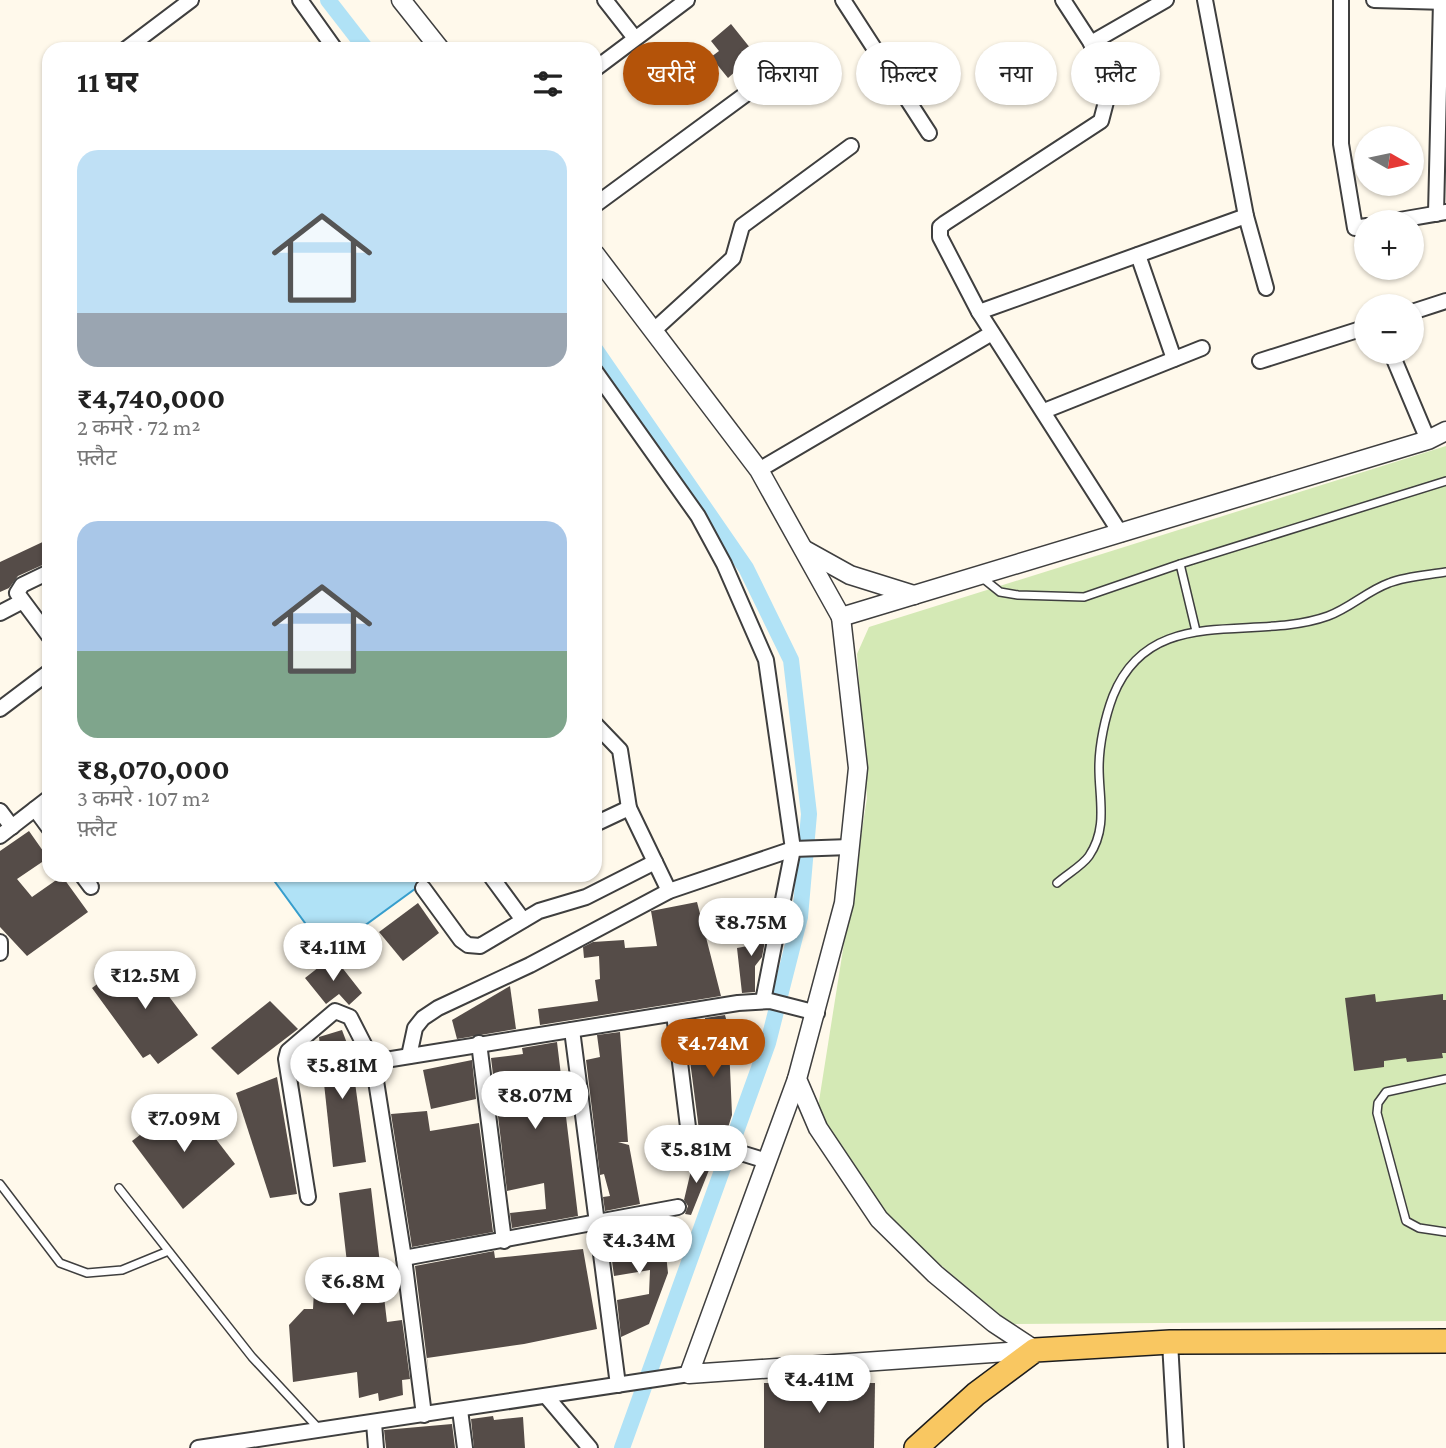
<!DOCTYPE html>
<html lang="hi">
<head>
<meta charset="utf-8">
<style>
	body { margin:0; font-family:"Crimson Pro","Noto Sans Devanagari",serif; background:#f2f2f2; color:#222; height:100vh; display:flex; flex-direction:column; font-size:26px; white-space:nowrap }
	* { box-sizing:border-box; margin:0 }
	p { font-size:23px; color:#767676 }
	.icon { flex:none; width:38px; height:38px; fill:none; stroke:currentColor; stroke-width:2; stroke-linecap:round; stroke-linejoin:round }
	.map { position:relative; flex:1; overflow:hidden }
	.side { position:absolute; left:42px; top:42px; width:560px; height:840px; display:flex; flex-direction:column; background:#fff; border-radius:21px; box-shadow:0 2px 5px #0004 }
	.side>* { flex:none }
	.top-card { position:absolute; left:623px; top:42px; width:665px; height:63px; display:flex; gap:14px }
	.needle { width:46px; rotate:99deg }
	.fabs { position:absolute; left:1354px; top:126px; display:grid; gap:14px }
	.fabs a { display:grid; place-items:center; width:70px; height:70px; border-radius:50%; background:#fff; box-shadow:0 2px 5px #0004; font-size:35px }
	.price { position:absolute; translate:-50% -60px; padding:0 16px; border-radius:24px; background:#fff; color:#222; font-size:23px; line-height:46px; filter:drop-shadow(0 2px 4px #0008) }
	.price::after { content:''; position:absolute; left:50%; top:42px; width:21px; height:16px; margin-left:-10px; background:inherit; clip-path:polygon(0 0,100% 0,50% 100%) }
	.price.current { background:#b45309; color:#fff }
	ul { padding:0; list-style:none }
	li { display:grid; align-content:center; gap:14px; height:371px; padding:0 35px }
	li span { display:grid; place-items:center; height:217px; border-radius:21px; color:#555 }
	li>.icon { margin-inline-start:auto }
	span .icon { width:126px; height:126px; fill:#fffc; stroke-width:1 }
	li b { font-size:30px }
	h2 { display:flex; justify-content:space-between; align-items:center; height:84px; padding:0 35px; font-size:30px }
	.tag { padding:0 24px; border-radius:32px; background:#fff; box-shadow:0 2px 5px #0004; font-size:24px; line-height:63px }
	.tag.current { background:#b45309; color:#fff }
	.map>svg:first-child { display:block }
	.green { fill:#d4e9b5 }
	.water { fill:#b0e2f6; stroke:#379ecd; stroke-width:2 }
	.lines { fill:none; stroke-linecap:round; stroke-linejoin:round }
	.canal { stroke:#b0e2f6; stroke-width:16 }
	.building { fill:#554c48 }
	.service-casing { stroke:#3f3f3f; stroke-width:10 }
	.minor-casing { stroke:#3f3f3f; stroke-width:18 }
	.tertiary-casing { stroke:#3f3f3f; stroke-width:21 }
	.primary-casing { stroke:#1d1d1d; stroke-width:26 }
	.service { stroke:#fff; stroke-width:7 }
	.minor { stroke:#fff; stroke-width:14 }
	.tertiary { stroke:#fff; stroke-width:18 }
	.primary { stroke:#f9c761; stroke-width:23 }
</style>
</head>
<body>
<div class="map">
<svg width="1446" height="1448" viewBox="0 0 1446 1448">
	<rect width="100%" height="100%" fill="#fff9eb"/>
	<!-- green -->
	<polygon class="green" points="1446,446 1446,1321 1011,1324 887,1220 816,1120 867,798 857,654 869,627"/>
	<!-- water -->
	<polygon class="water" points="270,875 434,875 327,953"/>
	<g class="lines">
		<!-- canal -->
		<g class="canal">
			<polyline points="328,0 366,49"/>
			<polyline points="595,349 746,568 791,660 809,814 800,917 768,1043 622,1448"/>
		</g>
	</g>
	<!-- building -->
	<g class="building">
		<polygon points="731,24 755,54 728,78 711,57 719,51 711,41"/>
		<polygon points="49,539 49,562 18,576 9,588 0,592 0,562"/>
		<polygon points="29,831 48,858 17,879 32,897 62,876 88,912 27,956 0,927 0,851"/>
		<polygon points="697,902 721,996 540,1025 538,1009 598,1001 595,980 600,979 599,956 584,958 583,947 593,942 624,940 625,948 657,946 651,911"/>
		<polygon points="418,903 439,933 403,961 379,932"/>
		<polygon points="768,924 762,957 755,966 755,992 742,993 737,948 753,945 751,926"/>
		<polygon points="137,954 198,1035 158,1064 150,1054 143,1058 92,988"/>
		<polygon points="333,956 362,993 349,1005 339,994 326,1004 305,978"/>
		<polygon points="510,986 516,1029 457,1039 452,1020"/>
		<polygon points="1375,994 1376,1002 1443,994 1443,1000 1446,1000 1446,1053 1442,1053 1443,1058 1407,1062 1406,1058 1384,1061 1384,1067 1354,1071 1345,998"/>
		<polygon points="270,1001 298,1029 238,1075 211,1048"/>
		<polygon points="725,1015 733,1045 729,1045 732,1115 725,1137 721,1137 699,1130 689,1053 708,1049 705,1018"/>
		<polygon points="342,1030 351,1054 366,1162 333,1167 319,1037"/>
		<polygon points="620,1032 628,1142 618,1142 629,1145 640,1204 605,1211 603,1197 610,1196 604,1174 600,1175 586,1060 600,1057 597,1035"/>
		<polygon points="557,1042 578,1216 512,1228 510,1213 546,1209 544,1183 507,1191 491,1058 523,1054 522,1048"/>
		<polygon points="472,1060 476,1099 431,1109 423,1070"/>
		<polygon points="277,1077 297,1194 270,1198 236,1093"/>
		<polygon points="186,1100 235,1164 183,1209 132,1141"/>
		<polygon points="427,1111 430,1131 479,1123 493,1232 412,1247 391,1114"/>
		<polygon points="693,1162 711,1165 691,1215 685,1214 688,1206 684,1200"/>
		<polygon points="371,1188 387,1322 402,1320 410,1379 402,1380 403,1395 379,1401 378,1393 359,1398 357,1372 293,1382 289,1325 304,1309 313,1309 314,1291 350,1289 339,1193"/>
		<polygon points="620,1228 622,1240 664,1235 668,1273 649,1324 621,1337 617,1300 649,1294 650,1270 614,1276 608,1230"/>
		<polygon points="583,1249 597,1329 524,1344 427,1358 429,1376 415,1266 494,1251 495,1258"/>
		<polygon points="764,1383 875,1383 874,1448 764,1448"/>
		<polygon points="493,1416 494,1420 523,1417 525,1448 474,1448 471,1419"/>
		<polygon points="452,1424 455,1448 386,1448 384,1430"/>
	</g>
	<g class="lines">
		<!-- service casing -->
		<g class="service-casing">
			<g id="service">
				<polyline points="1180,564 1446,481"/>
				<polyline points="980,576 1000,592 1018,595 1084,597 1180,564 1196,631"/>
				<path d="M1057,883C1067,874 1082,866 1089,856C1108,828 1099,799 1099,768C1099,745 1105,717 1113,696C1151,601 1253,643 1328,616C1350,608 1367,591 1389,583C1406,576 1428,575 1446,572"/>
				<polyline points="1446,1079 1386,1092 1378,1103 1377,1113 1406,1221 1419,1228 1446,1232"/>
				<polyline points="0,1184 60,1263 87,1273 122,1270 166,1252"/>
				<polyline points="119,1188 252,1357 320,1430"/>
			</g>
		</g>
		<!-- minor casing -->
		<g class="minor-casing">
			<g id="minor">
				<polyline points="300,0 335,49"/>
				<polyline points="605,0 634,37"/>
				<polyline points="843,0 929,133"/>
				<polyline points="1063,0 1091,43"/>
				<polyline points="1166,0 1091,43 1107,98 1101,121 945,223 940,227 940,237 979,312 1246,216"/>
				<polyline points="1205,0 1246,216 1266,288"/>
				<polyline points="1341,0 1341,144 1355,228 1367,226"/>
				<polyline points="1374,0 1446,2"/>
				<polyline points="126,49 191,0"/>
				<polyline points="595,69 687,0"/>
				<polyline points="595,205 799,55"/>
				<polyline points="1436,214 1441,1"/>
				<polyline points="1388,222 1446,212"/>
				<polyline points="1138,255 1174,359"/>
				<polyline points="979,312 1121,534"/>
				<polyline points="1412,312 1446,301"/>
				<polyline points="653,331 733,258 742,226 851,146"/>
				<polyline points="1391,352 1428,440"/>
				<polyline points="1260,361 1367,327"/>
				<polyline points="595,371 698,516 724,564 766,660 793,849 763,1001"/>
				<polyline points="1044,411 1202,348"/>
				<polyline points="759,470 992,333"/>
				<polyline points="49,572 22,585 17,593 49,636"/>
				<polyline points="0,613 21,602"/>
				<polyline points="0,709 49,672"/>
				<polyline points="595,724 620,750 629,808 669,891"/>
				<polyline points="35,809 49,828"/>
				<polyline points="0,811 12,827"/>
				<polyline points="595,824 629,808"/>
				<polyline points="0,836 49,798"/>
				<polyline points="82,875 91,887"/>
				<polyline points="490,875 523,920"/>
				<polyline points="423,888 461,940 468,945 480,946 539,911 586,897 655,862"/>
				<polyline points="0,942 0,953"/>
				<polyline points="674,1014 688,1127 692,1138 767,1161"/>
				<polyline points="572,1030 618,1385"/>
				<polyline points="479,1043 504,1241"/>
				<polyline points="409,1056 415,1028 423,1018 438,1008 530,965 669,891 793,849 850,847"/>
				<polyline points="373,1062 738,1003 770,1001 817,1013"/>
				<polyline points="308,1197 286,1059 288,1051 335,1011 350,1017 373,1062 404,1258 424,1415"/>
				<polyline points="404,1258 678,1207"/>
				<polyline points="1170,1342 1176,1448"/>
				<polyline points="546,1396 590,1448"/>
				<polyline points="460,1410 465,1448"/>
				<polyline points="374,1423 376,1448"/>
				<polyline points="198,1448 689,1374"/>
			</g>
		</g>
		<!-- tertiary casing -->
		<g class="tertiary-casing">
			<g id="tertiary">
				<polyline points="401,0 440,49"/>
				<polyline points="595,254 759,470 841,617 1428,440 1446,431"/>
				<polyline points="805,550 850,575 914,595"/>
				<polyline points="841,617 858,768 844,903 797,1079 818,1128 879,1219 935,1274 994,1323 1035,1350"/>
				<polyline points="797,1079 689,1374 1035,1350"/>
			</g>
		</g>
		<!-- primary casing -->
		<g class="primary-casing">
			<polyline id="primary" points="916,1448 976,1394 1035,1350 1170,1342 1446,1341"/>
		</g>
		<!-- service -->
		<use href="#service" class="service"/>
		<!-- minor -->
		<use href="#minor" class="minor"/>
		<!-- tertiary -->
		<use href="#tertiary" class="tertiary"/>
		<!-- primary -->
		<use href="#primary" class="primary"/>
	</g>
</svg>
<div class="fabs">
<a><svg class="needle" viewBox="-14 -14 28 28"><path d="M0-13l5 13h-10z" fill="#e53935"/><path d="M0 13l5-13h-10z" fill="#767676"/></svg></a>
<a>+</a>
<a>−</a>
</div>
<b class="price" style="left:751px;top:958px">₹8.75M</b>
<b class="price" style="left:333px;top:983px">₹4.11M</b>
<b class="price" style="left:145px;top:1011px">₹12.5M</b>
<b class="price current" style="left:713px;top:1079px">₹4.74M</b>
<b class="price" style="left:342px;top:1101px">₹5.81M</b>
<b class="price" style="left:535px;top:1131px">₹8.07M</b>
<b class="price" style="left:184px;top:1154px">₹7.09M</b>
<b class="price" style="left:696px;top:1185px">₹5.81M</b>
<b class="price" style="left:639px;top:1276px">₹4.34M</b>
<b class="price" style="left:353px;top:1317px">₹6.8M</b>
<b class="price" style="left:819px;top:1415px">₹4.41M</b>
<div class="top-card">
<a class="tag current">खरीदें</a>
<a class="tag">किराया</a>
<a class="tag">फ़िल्टर</a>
<a class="tag">नया</a>
<a class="tag">फ़्लैट</a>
</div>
<section class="side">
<h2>11 घर<svg class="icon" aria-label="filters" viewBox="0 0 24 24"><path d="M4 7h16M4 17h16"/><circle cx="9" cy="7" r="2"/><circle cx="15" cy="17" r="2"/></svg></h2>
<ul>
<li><span style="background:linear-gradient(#bfe0f5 75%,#9aa5b1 0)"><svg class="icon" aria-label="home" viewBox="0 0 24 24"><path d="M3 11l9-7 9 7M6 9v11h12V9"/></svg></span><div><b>₹4,740,000</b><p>2 कमरे · 72 m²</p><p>फ़्लैट</p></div></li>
<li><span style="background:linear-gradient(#a9c7e8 60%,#7fa58c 0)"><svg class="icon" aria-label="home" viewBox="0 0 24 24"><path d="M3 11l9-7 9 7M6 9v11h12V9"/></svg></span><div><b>₹8,070,000</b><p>3 कमरे · 107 m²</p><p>फ़्लैट</p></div></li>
</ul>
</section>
</div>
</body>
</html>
